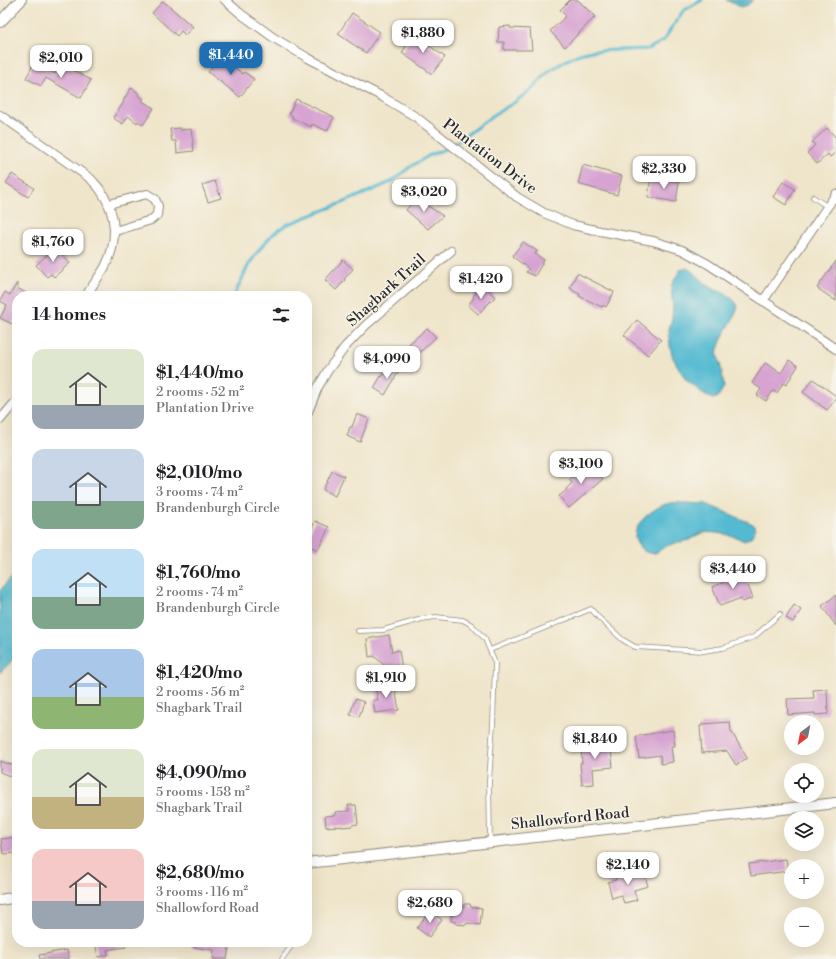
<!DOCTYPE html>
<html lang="en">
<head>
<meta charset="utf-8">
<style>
	body { margin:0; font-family:"Libre Bodoni",serif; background:#f2f2f2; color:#202124; height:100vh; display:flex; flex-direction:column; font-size:15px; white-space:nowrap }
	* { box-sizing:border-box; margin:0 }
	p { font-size:13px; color:#757577 }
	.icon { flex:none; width:22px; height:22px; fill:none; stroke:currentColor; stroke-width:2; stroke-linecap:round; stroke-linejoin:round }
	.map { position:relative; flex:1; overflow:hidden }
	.panel { position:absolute; left:12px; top:291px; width:300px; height:656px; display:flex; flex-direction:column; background:#fff; border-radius:16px; box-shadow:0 4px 16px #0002 }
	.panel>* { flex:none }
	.needle { width:26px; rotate:212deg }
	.controls { position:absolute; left:784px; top:715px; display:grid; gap:8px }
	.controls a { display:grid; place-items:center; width:40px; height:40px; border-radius:50%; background:#fff; box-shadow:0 4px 16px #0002; font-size:20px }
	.price { position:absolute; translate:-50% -34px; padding:0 9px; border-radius:8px; background:#fff; color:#222; font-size:13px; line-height:26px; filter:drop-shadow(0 1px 2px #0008) }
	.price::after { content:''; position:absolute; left:50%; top:24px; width:12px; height:9px; margin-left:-6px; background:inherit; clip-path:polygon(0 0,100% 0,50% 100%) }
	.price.current { background:#1f6fb2; color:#fff }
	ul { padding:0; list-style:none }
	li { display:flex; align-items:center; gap:12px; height:100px; padding:0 20px }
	li span { display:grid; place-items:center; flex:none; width:112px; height:80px; border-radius:12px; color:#555 }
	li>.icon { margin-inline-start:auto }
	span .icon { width:48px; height:48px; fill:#fffc; stroke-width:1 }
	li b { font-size:17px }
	h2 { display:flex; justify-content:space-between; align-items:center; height:48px; padding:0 20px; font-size:17px }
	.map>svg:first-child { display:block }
	.water { fill:#53bad1; stroke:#3f727e }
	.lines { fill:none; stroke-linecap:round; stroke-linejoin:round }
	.stream { stroke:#53bad1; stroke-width:3 }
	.building { fill:#d7a3d2 }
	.service-casing { stroke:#8d887a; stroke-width:5.5 }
	.minor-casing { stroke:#8d887a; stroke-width:10 }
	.tertiary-casing { stroke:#8d887a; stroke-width:12 }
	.service { stroke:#fff; stroke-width:4 }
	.minor { stroke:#fff; stroke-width:8 }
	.tertiary { stroke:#fff; stroke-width:10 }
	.labels { text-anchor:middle; stroke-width:3; stroke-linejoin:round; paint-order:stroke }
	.street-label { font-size:15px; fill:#2b2b2b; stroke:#f7f3e8 }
</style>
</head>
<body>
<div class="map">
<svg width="836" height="959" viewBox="0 0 836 959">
	<rect width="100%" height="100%" fill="#f7f3e8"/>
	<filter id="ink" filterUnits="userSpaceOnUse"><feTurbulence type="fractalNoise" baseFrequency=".025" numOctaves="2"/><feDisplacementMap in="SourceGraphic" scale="8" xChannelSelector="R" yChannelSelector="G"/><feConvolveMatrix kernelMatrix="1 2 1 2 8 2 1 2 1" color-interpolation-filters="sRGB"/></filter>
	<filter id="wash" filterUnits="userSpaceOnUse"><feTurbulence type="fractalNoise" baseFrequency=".012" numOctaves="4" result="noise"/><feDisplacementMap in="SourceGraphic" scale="16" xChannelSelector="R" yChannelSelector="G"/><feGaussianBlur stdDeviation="0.9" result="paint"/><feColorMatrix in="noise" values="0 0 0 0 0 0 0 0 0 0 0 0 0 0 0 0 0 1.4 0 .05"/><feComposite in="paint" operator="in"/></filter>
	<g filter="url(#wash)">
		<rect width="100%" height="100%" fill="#efe5ca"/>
		<!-- water -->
		<g class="water">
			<polygon points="726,0 753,0 748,5 741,7"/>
			<path d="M687,268C691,271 695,273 698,276C700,278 702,281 704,283C716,293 728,290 738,306L734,317L722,338L717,352L722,372L724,387L717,398L712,399L700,391L686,380L673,358L670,346L669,329L672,319L673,308L671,286L680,270Z"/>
			<path d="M685,503L706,504L753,524L756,529L751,537L744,541C735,535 713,531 702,533C698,534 693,538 689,540C681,542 672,543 665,547C662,548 658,552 655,553C646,555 639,548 636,541C630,525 654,508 666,504C672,502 679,503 685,503Z"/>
			<polygon points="17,570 17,655 0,673 0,591"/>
		</g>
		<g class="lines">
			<!-- stream -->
			<polyline class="stream" points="234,296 249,264 262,246 274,233 286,225 345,202 391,182 410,167 430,155 450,147 492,116 515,102 534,87 549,71 567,60 579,54 592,51 648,49 663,41 683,11 702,0"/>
		</g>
		<g id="blocks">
			<!-- building -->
			<g class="building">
				<polygon points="570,0 578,0 595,17 565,47 550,31 566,16 560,10"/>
				<polygon points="163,1 193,27 185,35 181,31 177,36 152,13"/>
				<polygon points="352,13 380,32 366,53 338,34"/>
				<polygon points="510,26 510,28 530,29 532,50 504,50 504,42 498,42 499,27"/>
				<polygon points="413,34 445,57 432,74 402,53"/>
				<polygon points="222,55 231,63 230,64 243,74 244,72 254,79 240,97 208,72"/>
				<polygon points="34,63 55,74 58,68 61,70 64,65 91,80 81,98 46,78 41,86 26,78"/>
				<polygon points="131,88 139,93 138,95 144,99 142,101 154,108 143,125 138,121 137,123 128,116 123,124 113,118 124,102 123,101"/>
				<polygon points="296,99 334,117 327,131 312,124 311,127 292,118 293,116 289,114"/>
				<polygon points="180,128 180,130 191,129 194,151 177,153 176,141 172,141 170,129"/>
				<polygon points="827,128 836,138 836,152 830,157 828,154 817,164 807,153 815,145 812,142"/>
				<polygon points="583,165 622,176 617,195 578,184"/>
				<polygon points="12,174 34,188 28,197 6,183"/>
				<polygon points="651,177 679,182 676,202 648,197"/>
				<polygon points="215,181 221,198 208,202 202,185"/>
				<polygon points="783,182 795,189 786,205 773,197"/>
				<polygon points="416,198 443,216 428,229 406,210"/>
				<polygon points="523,242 537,251 535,254 544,260 535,276 526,272 529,269 512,256"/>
				<polygon points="56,247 70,263 54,277 51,274 47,277 36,265"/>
				<polygon points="343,260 353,269 344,279 345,280 336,290 325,280"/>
				<polygon points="836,261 836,301 817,288"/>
				<polygon points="577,273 614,292 606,307 603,305 602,307 579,296 580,294 573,291 573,290 570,288"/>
				<polygon points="17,283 17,288 32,296 17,296 17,315 12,324 0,318 7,305 0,301 5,292 10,295"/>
				<polygon points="484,285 495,297 478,314 468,305 474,298 473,296"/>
				<polygon points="637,320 661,340 648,355 624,335"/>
				<polygon points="427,328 436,337 418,354 409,344"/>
				<polygon points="789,360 798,366 786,385 783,383 777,393 773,391 766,401 757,395 761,389 752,383 765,363 781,373"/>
				<polygon points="389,365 399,371 385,395 374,388 381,376 382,377"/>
				<polygon points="813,379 836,396 836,399 827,410 803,392"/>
				<polygon points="357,414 369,419 360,442 347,436 350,427 352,427"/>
				<polygon points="589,463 603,479 569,508 559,496 567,490 566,489 572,483 569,480"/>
				<polygon points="332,471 344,476 335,496 323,490"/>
				<polygon points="315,521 329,527 318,550 307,545 307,540"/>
				<polygon points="743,573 753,598 742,602 741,598 720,606 712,587 732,579 731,578"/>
				<polygon points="836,595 836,626 822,606"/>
				<polygon points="794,605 801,610 793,622 786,618"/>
				<polygon points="389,635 392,652 399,650 402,670 395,672 395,674 386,676 384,665 374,656 369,657 367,639"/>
				<polygon points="394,683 399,710 375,713 373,700 378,700 375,686"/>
				<polygon points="827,689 828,714 815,715 815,713 788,715 787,699 814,698 813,690"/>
				<polygon points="355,699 364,702 359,717 350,715"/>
				<polygon points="730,722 731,731 747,758 736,765 727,751 702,753 700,726 702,726 702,724"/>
				<polygon points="673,730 675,746 671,746 673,762 661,764 660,755 639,758 636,736"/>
				<polygon points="610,741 613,767 593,769 594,784 582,785 580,763 582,763 581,743"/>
				<polygon points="0,761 16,766 12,777 0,772"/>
				<polygon points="348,805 356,805 358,824 352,825 352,826 342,827 342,826 337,827 337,826 326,827 325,816 336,815 335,812 349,811"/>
				<polygon points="17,837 17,853 3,854 1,839"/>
				<polygon points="786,859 788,871 751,876 749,864"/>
				<polygon points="644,872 648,886 634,890 637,900 624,903 621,895 612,898 608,882 616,880 615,877 624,874 625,877"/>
				<polygon points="464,904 470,904 471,907 482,908 480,925 467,923 466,925 456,924 456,922 451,921 452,906 464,907"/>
				<polygon points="430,911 442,920 429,937 417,928"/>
				<polygon points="95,942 125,942 126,947 107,950 108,955 98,957"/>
				<polygon points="193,942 219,942 230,943 227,959 213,959 214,950 192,947"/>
				<polygon points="67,950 69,959 40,959 39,955"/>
			</g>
		</g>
	</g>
	<g filter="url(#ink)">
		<use href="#blocks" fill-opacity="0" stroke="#8d887a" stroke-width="1"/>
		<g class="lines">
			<!-- service casing -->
			<g class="service-casing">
				<g id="service">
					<polyline points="813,197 828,207"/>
					<polyline points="358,631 383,630 422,619 436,617 463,620 472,625 485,639 495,663 493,724 489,781 490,841"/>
					<polyline points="490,650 591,609 599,618 623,640 635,647 704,651 723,648 754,637 780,614"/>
					<polyline points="282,959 294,942"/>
				</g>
			</g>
			<!-- minor casing -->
			<g class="minor-casing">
				<g id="minor">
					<polyline points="225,0 241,14 274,38 308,58 381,96 416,117 517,197 544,213 573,225 600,231 653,241 682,250 708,264 836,349"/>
					<path d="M0,115L91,179C94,183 98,186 101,191C117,214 118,242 105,267C99,277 92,286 86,296"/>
					<polyline points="109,204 147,194 155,199 158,206 157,215 151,220 115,231"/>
					<polyline points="763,301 836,194"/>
					<polyline points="307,414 318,387 328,370 345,347 365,326 451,251"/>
					<polyline points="0,420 17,400"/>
				</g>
			</g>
			<!-- tertiary casing -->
			<g class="tertiary-casing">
				<g id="tertiary">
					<polyline points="0,22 21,0"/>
					<polyline points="307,863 836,803"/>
					<polyline points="0,900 17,897"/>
				</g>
			</g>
			<!-- service -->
			<use href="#service" class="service"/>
			<!-- minor -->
			<use href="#minor" class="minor"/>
			<!-- tertiary -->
			<use href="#tertiary" class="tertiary"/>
		</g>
	</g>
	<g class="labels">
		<!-- street labels -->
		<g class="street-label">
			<text transform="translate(490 156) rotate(37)" y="5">Plantation Drive</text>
			<text transform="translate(386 290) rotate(-42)" y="5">Shagbark Trail</text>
			<text transform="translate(570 818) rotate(-6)" y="5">Shallowford Road</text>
		</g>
	</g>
</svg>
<div class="controls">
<a><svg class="needle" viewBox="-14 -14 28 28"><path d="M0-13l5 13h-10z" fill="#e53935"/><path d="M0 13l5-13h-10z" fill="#757577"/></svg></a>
<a><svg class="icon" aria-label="locate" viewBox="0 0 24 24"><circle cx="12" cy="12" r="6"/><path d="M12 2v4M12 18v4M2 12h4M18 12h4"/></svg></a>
<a><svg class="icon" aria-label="layers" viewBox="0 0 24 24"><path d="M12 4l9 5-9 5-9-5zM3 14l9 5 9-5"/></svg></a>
<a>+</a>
<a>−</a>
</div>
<b class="price" style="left:423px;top:54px">$1,880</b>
<b class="price current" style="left:231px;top:76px">$1,440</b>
<b class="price" style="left:61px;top:79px">$2,010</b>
<b class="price" style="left:664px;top:190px">$2,330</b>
<b class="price" style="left:424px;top:213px">$3,020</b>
<b class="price" style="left:53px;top:263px">$1,760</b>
<b class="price" style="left:481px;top:300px">$1,420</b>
<b class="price" style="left:387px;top:380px">$4,090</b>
<b class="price" style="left:581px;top:485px">$3,100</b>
<b class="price" style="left:733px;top:590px">$3,440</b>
<b class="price" style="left:386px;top:699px">$1,910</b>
<b class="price" style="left:595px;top:760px">$1,840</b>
<b class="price" style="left:628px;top:886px">$2,140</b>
<b class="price" style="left:430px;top:924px">$2,680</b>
<section class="panel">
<h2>14 homes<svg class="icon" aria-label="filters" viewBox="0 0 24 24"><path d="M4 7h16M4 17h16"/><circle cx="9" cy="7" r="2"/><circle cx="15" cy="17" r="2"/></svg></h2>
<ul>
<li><span style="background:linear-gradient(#dfe7d0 70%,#9aa5b1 0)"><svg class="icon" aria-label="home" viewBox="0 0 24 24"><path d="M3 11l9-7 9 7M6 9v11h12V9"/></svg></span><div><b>$1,440/mo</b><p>2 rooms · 52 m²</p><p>Plantation Drive</p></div></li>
<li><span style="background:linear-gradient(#c9d6e8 65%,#7fa58c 0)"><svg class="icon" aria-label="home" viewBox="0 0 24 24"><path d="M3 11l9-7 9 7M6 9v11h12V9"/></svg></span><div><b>$2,010/mo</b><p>3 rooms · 74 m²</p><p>Brandenburgh Circle</p></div></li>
<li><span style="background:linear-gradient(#bfe0f5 60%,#7fa58c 0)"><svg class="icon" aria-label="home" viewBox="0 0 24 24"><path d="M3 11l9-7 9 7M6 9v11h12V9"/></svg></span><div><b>$1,760/mo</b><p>2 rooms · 74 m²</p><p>Brandenburgh Circle</p></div></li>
<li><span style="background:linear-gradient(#a9c7e8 60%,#8fb573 0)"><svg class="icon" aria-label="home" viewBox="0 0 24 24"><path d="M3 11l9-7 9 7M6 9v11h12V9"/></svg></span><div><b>$1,420/mo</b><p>2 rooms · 56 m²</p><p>Shagbark Trail</p></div></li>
<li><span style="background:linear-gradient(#dfe7d0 60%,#c2b280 0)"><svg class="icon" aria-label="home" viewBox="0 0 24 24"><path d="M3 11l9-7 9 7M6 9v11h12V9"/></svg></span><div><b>$4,090/mo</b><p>5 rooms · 158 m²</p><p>Shagbark Trail</p></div></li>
<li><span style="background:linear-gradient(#f6c9c9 65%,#9aa5b1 0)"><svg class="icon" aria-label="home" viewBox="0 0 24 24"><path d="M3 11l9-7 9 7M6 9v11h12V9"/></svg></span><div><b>$2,680/mo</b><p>3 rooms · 116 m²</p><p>Shallowford Road</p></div></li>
</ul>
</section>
</div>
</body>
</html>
